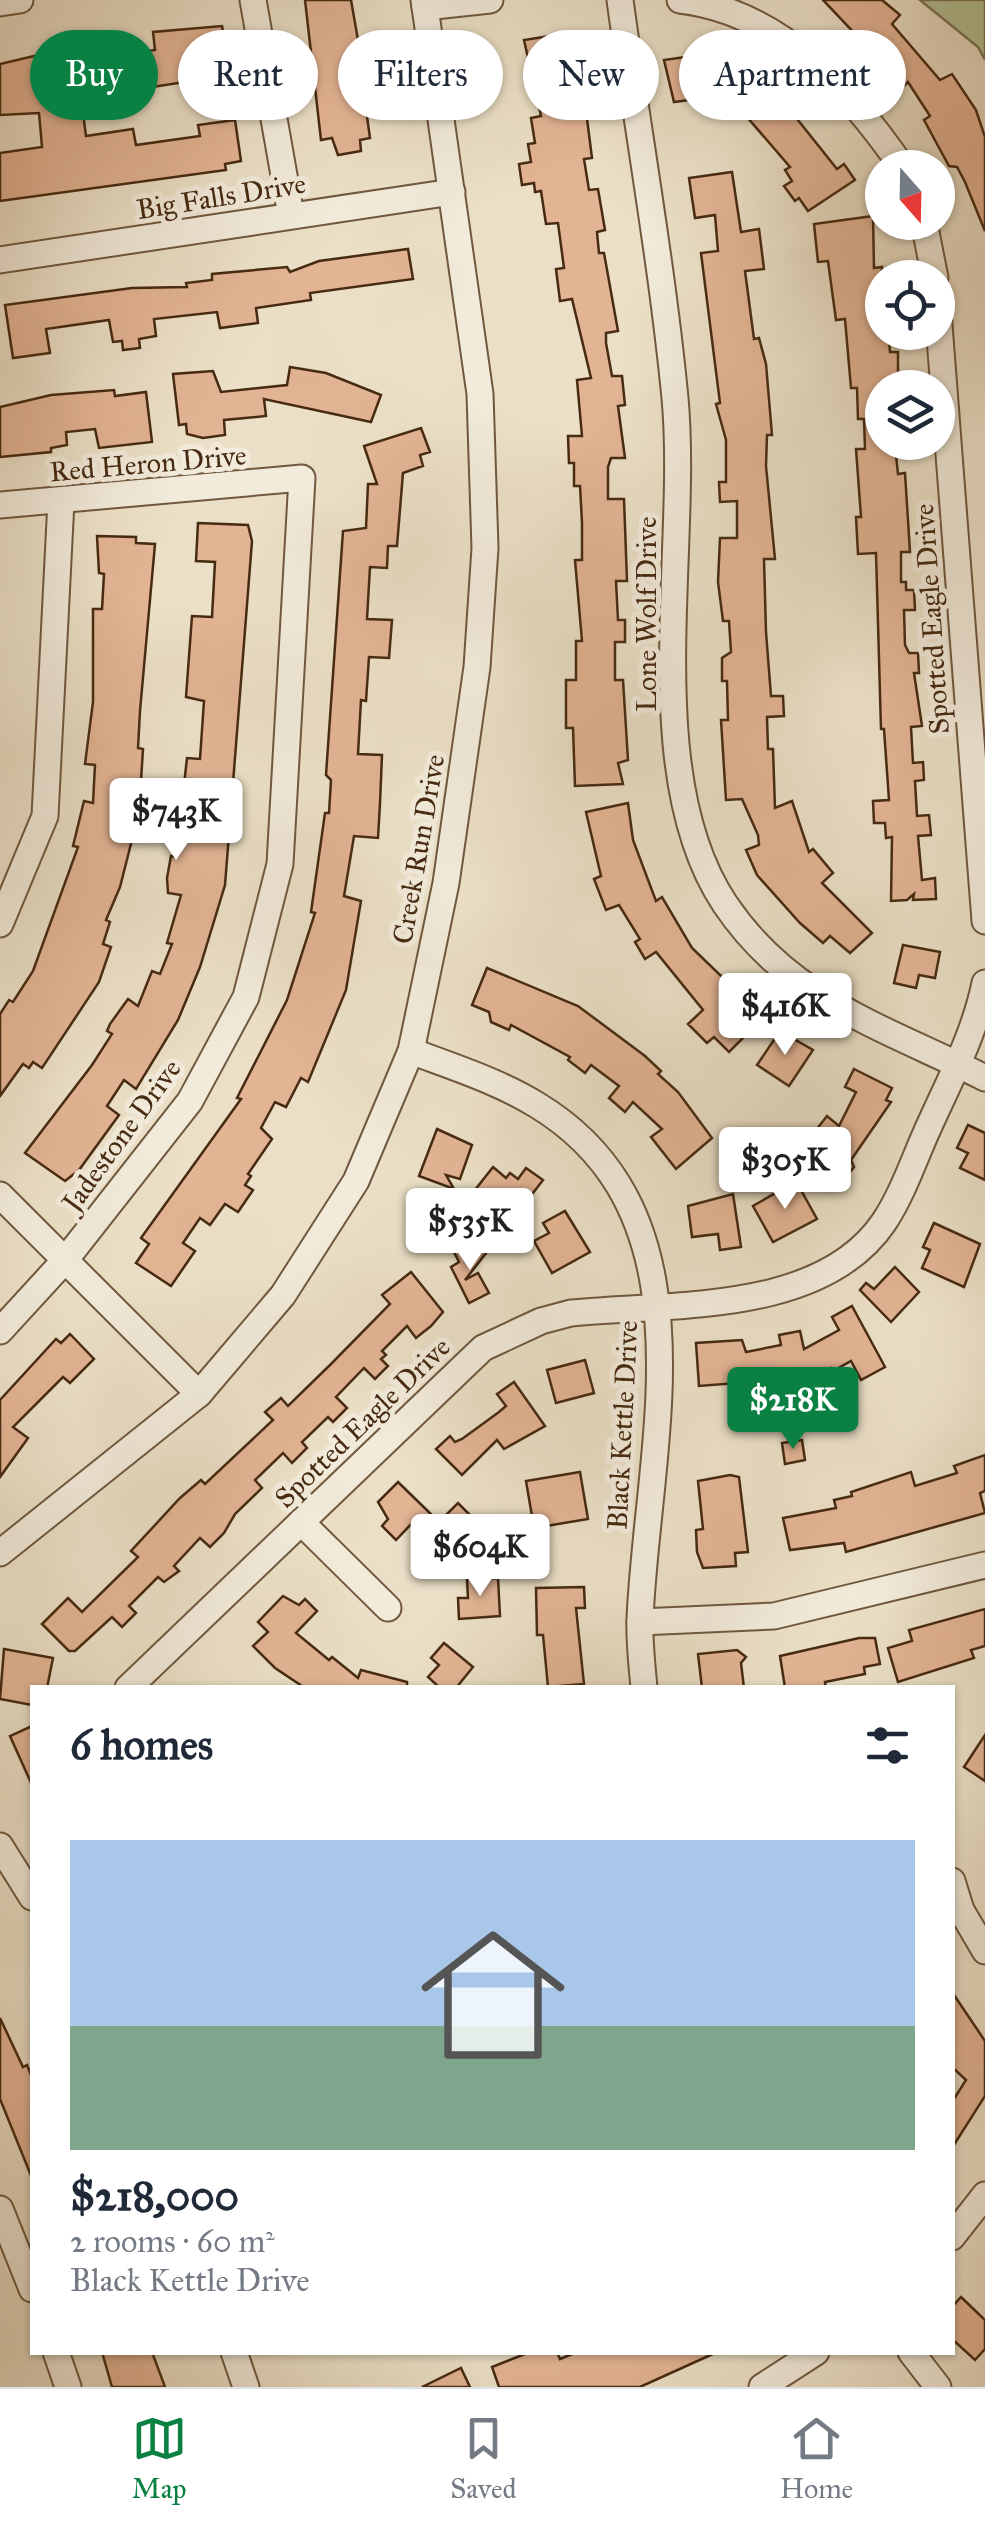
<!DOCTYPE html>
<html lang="en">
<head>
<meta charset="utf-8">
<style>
	body { margin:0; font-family:"IM FELL Great Primer",serif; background:#f6f6f7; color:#1f2937; height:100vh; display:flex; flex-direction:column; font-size:38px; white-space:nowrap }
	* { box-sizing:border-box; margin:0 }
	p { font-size:32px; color:#747a83 }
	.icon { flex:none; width:55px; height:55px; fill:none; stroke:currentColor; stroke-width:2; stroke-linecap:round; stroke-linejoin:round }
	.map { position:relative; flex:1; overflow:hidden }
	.side { position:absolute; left:30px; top:1685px; width:925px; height:670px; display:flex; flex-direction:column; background:#fff; border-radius:0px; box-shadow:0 2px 8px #0004 }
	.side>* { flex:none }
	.top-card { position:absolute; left:30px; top:30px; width:925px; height:90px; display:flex; gap:20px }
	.needle { width:65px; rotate:160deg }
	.fabs { position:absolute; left:865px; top:150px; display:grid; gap:20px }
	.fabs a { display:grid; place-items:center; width:90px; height:90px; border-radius:50%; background:#fff; box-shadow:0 2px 8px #0004; font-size:50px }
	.price { position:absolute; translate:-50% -85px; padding:0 22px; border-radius:10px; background:#fff; color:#222; font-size:32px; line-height:65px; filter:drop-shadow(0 2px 5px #0008) }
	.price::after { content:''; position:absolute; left:50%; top:60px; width:30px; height:22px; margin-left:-15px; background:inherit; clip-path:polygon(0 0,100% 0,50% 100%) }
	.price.on { background:#0b8043; color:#fff }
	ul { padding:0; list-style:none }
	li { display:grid; align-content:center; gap:20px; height:530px; padding:0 40px }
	li span { display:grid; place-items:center; height:310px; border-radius:0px; color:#555 }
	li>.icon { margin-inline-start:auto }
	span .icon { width:180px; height:180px; fill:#fffc; stroke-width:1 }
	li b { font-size:42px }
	h2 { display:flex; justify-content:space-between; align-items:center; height:120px; padding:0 40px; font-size:42px }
	.tag { padding:0 35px; border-radius:45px; background:#fff; box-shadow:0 2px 8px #0004; font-size:35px; line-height:90px }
	.tag.on { background:#0b8043; color:#fff }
	.menu { display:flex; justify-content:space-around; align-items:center; height:140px; border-top:2px solid #e0e1e3; background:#fff; font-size:28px; color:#747a83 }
	.menu a { display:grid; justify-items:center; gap:5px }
	.menu .on { color:#0b8043 }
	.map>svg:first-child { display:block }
	.green { fill:#b3c398; stroke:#7c7654; stroke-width:2.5 }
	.building { fill:#e3b494; stroke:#462a11; stroke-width:2.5 }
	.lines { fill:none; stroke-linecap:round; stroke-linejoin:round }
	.minor-casing { stroke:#6f583e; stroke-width:29 }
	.minor { stroke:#f2ebdb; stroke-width:25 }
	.labels { text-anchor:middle; stroke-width:10; stroke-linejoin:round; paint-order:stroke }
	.street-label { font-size:28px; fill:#462a11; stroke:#f2ebdb }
</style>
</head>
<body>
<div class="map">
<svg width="985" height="2387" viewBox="0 0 985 2387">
	<rect width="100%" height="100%" fill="#ebe0c7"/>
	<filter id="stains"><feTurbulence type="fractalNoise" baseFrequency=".002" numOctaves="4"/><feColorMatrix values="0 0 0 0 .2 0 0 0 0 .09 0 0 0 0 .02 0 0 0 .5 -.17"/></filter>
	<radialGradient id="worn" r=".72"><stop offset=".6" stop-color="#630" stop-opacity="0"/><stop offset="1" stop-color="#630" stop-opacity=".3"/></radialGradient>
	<!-- green -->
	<polygon class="green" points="920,0 985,0 985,60 978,47"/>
	<!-- building -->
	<g class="building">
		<polygon points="305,0 351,0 358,40 364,39 370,101 365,102 370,138 360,140 361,151 338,155 332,138 321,140"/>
		<polygon points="823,0 882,0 900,15 892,24 940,80 952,74 976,110 985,137 985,231 965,182 957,167 949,166 924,120 930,116 908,82 905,85 896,77"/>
		<polygon points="222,26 230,75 81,98 86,136 133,129 136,145 200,136 198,125 235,120 241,161 225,164 226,170 0,201 0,153 42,147 39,113 0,115 0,64 102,40 109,50 121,48 122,55 155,50 153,32"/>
		<polygon points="576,32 579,50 573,51 578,88 583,87 592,158 584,159 589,190 598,189 605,230 597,232 599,253 604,253 618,331 606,333 606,343 612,376 622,376 625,405 618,406 625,458 611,458 608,467 608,499 624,499 627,581 616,581 618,620 625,620 625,642 615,642 615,680 623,680 628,760 618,763 623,784 575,786 573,728 566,728 566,680 576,680 576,641 582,641 575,560 582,560 582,523 580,486 574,486 574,463 569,463 568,436 582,436 577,380 591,378 572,299 560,301 556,269 564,268 558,223 546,224 541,191 535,192 534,183 522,185 519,164 531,162 528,144 535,143 531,118 541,116 524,40"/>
		<polygon points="707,54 712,97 674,102 664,60"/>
		<polygon points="763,102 775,115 786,105 837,169 844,164 855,180 808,211 799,198 795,201 784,186 792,181 785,170 790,167 747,117"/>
		<polygon points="732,172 741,232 759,229 764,269 745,271 754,339 759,338 766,364 772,435 767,435 766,466 775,559 764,559 766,632 771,696 783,696 784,716 767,717 768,749 773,749 775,808 792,801 809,852 813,849 833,873 822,883 872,933 850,953 830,936 823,943 800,923 757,875 746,850 759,845 758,835 742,799 726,800 721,720 728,720 727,681 722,681 722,658 731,652 729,621 723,621 718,582 720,538 737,538 737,501 720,502 719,482 726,482 726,440 716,404 720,403 701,253 718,251 715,215 695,218 689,178"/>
		<polygon points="873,216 874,268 882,267 882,332 889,338 890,352 898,352 898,388 882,388 882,447 895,446 898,474 905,473 910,552 901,552 901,582 906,582 906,590 914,590 915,610 904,610 905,645 909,653 918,653 919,673 914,673 922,726 911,727 913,763 923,762 924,780 915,781 917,816 929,815 931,835 918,836 922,880 935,878 936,899 913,900 914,894 907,900 891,901 892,837 886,838 885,823 874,823 873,801 889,800 884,729 881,729 876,553 858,554 856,517 861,517 856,449 865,449 864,419 858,419 857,388 851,388 845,319 836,320 828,261 818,262 814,224"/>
		<polygon points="408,249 413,279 310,293 311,300 256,308 258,323 220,328 217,312 154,319 156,336 139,339 140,348 123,350 122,341 113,342 109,320 46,329 50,353 13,358 5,305 132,288 187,287 186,283 212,280 212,274 287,267 290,272 319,261"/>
		<polygon points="290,367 326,373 381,395 371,422 264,399 266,416 224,420 225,435 203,438 187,434 186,424 179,425 173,374 213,371 221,392 287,385"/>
		<polygon points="114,390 115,396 146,392 152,442 99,448 95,429 66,432 67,445 51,448 51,452 0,457 0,407 51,395"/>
		<polygon points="421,428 430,452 420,455 423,466 403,473 397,546 388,546 387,568 370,567 367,619 392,620 389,658 369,657 366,701 361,700 358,754 382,755 380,803 378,838 354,836 344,896 361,901 346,990 308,1082 301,1078 286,1107 275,1102 261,1128 272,1139 248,1174 251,1176 245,1185 253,1190 238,1212 225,1204 210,1225 200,1218 183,1243 195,1251 171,1286 136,1263 149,1244 141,1238 241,1099 237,1098 287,1000 315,913 311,912 325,813 329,813 331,780 326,775 343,531 366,528 368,484 377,484 364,446"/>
		<polygon points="198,523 248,525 252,541 225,885 200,967 178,1020 136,1089 124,1080 107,1106 119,1115 79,1170 65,1181 25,1153 92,1065 112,1034 107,1031 110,1024 128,999 138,1006 152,971 160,974 172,944 167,943 181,895 168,893 167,878 171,856 176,857 187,758 200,759 204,701 186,697 192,616 212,617 215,562 196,561"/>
		<polygon points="97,536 136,537 136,543 155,544 140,711 138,748 143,749 139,812 120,887 106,920 110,922 103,944 111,947 99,982 42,1068 33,1062 29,1068 23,1064 0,1096 0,1014 9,1000 13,1002 33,971 78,847 73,846 84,801 93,803 95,765 85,764 93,702 93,609 102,609 104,574 99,573"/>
		<polygon points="628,803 633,840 656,901 662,897 692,948 744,998 733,1009 753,1028 729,1052 714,1037 707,1043 688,1024 703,1010 656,952 645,959 635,942 640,939 619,905 606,910 594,879 601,876 586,812"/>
		<polygon points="903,945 940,952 935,978 919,975 916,988 894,983"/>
		<polygon points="487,968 578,1006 645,1056 661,1071 658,1074 678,1092 712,1138 676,1169 651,1137 662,1129 633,1102 625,1112 609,1098 619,1086 591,1065 585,1073 568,1060 570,1057 511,1025 509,1030 491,1022 489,1012 472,1005"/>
		<polygon points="780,1031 813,1050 789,1086 757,1065"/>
		<polygon points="854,1069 892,1088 886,1100 891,1102 851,1160 854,1167 841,1183 805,1155 810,1148 805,1144 827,1116 839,1126 856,1092 845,1087"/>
		<polygon points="968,1125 985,1133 985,1180 960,1168 968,1153 957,1148"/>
		<polygon points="437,1129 472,1145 460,1179 446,1175 454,1189 419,1176"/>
		<polygon points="493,1167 506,1178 510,1173 518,1179 526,1168 543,1180 509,1224 475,1190"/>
		<polygon points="796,1181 817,1219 773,1242 753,1206"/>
		<polygon points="733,1194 741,1247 720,1250 718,1234 692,1237 688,1206"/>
		<polygon points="565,1211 590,1252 552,1273 534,1241 549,1233 543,1223"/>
		<polygon points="934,1223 980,1244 964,1287 922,1268 930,1250 923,1247"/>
		<polygon points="468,1244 474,1255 490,1248 465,1280 478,1273 489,1293 469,1303 451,1267 459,1262 454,1252"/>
		<polygon points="895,1267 919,1292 891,1322 860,1290 866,1283 874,1289"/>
		<polygon points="411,1272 443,1312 431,1326 416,1338 407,1326 382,1351 386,1355 381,1359 388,1366 375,1379 364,1368 336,1397 347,1408 333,1422 328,1417 302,1442 307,1448 292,1463 283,1453 255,1480 262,1488 235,1514 224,1533 210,1547 200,1538 174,1566 179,1571 164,1582 158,1577 129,1606 136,1613 122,1627 112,1617 75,1651 69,1651 42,1624 68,1598 82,1612 138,1557 131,1551 180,1498 201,1480 205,1484 273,1420 265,1412 281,1398 288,1406 331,1364 390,1304 382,1295"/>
		<polygon points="852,1306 885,1367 861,1380 851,1361 833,1371 831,1368 794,1375 796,1383 756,1391 750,1382 699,1386 696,1343 742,1340 746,1352 781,1345 779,1335 800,1331 804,1349 839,1330 832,1317"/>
		<polygon points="70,1334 94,1359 70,1383 63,1377 13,1427 28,1438 0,1477 0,1400 56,1339 61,1343"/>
		<polygon points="585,1360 594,1393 556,1403 547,1370"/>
		<polygon points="514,1382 545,1426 504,1449 497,1440 462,1475 436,1449 450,1436 455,1442 462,1439 499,1412 506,1406 497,1394"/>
		<polygon points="802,1440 805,1460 785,1464 782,1443"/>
		<polygon points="985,1455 985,1491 980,1493 985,1513 846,1552 844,1543 790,1550 783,1518 836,1508 834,1500 852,1496 851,1492 911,1472 915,1486 957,1473 954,1466"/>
		<polygon points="580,1472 588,1519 534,1528 526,1481"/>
		<polygon points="730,1475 739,1477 748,1552 735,1553 736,1566 703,1568 697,1552 696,1530 703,1529 698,1481"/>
		<polygon points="398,1482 439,1522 458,1503 475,1520 467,1528 477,1538 445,1569 431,1554 440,1545 416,1519 396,1540 382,1526 388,1519 378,1502"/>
		<polygon points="498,1578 500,1616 459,1619 458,1598 468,1598 467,1579"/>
		<polygon points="584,1587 585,1608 576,1608 584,1684 548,1687 543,1635 537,1635 536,1588"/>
		<polygon points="283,1596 299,1605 305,1599 317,1611 296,1633 329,1660 332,1657 358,1678 361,1670 407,1682 407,1688 305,1688 275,1668 253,1646 268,1632 258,1622"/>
		<polygon points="985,1609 985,1646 971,1650 974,1658 898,1682 888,1648 912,1641 909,1630"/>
		<polygon points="859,1638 875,1638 880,1664 864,1667 865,1674 825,1682 826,1688 785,1688 780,1656"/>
		<polygon points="444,1643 473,1667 456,1688 440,1688 428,1677 439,1665 431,1658"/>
		<polygon points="4,1649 53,1658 47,1688 32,1688 32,1705 0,1699"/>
		<polygon points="737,1650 746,1657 741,1663 744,1688 702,1688 698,1654"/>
		<polygon points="32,1726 32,1785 10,1736"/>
		<polygon points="985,1735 985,1781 964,1767"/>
		<polygon points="952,1992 985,2041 985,2096 952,2148 952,2102 966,2080 952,2067"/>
		<polygon points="0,2018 23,2067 27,2065 32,2077 32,2178 0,2099"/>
		<polygon points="961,2297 985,2320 985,2349 975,2360 952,2339 952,2307"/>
		<polygon points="102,2352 152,2352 165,2387 112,2387"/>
		<polygon points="530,2352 557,2352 560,2359 577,2352 715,2353 640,2387 499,2387 492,2367"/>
		<polygon points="461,2368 470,2387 422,2387"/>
	</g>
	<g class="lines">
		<!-- minor casing -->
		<g class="minor-casing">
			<g id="minor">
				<polyline points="253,0 291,215"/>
				<path d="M620,0C638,132 662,265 675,398C689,550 638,774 725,904C790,1001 886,1028 985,1078"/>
				<path d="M680,0C781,12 849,90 903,168"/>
				<polyline points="0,3 20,0"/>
				<polyline points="425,7 490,0"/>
				<polyline points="924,222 935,278"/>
				<polyline points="0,260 452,192"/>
				<polyline points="938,312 985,921"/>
				<polyline points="0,505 302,478 280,864 246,997 190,1101 66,1259 0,1331"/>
				<polyline points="0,924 45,816 61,501"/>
				<path d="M411,1051C453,1067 498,1081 537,1105C718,1215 647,1447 640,1619C639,1641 642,1665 644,1688"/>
				<polyline points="0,1195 199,1394"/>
				<polyline points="301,1522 388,1608"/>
				<polyline points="0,1553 199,1394 283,1295 356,1181 411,1051 446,883 477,667 485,548 480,394 424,0"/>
				<polyline points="640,1622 774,1616 985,1565"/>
				<path d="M128,1688L483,1348L541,1321L571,1313C671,1303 821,1315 884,1222C902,1195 913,1162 926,1133C948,1083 974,1037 985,983"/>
				<polyline points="0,1846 32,1897"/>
				<polyline points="952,1881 961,1910 985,1951"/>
				<polyline points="0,2209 32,2289"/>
				<polyline points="952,2237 985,2195"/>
				<polyline points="56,2352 68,2387"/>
				<polyline points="234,2352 246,2387"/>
				<polyline points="911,2352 938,2387"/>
				<polyline points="762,2387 816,2352"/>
			</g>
		</g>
		<!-- minor -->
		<use href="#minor" class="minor"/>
	</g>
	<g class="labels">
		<!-- street labels -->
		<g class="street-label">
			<text transform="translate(221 196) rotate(-9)" y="10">Big Falls Drive</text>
			<text transform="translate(148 463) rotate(-5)" y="10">Red Heron Drive</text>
			<text transform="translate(646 614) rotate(-90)" y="10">Lone Wolf Drive</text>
			<text transform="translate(931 619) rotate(-94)" y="10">Spotted Eagle Drive</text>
			<text transform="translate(418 849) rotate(-80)" y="10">Creek Run Drive</text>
			<text transform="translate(121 1135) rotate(-54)" y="10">Jadestone Drive</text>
			<text transform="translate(362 1422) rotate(-44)" y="10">Spotted Eagle Drive</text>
			<text transform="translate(622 1425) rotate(-87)" y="10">Black Kettle Drive</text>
		</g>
	</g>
	<rect width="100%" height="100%" filter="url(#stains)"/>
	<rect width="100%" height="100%" fill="url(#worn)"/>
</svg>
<div class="fabs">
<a><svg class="needle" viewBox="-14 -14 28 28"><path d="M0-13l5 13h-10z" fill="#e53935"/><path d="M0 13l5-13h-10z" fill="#747a83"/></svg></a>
<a><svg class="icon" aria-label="locate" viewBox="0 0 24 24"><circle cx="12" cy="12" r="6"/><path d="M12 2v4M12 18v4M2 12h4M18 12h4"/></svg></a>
<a><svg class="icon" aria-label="layers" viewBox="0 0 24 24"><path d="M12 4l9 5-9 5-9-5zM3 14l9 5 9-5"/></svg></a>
</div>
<b class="price" style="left:176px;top:863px">$743K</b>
<b class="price" style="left:785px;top:1058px">$416K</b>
<b class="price" style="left:785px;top:1212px">$305K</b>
<b class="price" style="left:470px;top:1273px">$535K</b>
<b class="price on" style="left:793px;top:1452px">$218K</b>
<b class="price" style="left:480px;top:1599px">$604K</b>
<div class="top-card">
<a class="tag on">Buy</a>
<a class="tag">Rent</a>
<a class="tag">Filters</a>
<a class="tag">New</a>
<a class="tag">Apartment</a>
</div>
<section class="side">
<h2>6 homes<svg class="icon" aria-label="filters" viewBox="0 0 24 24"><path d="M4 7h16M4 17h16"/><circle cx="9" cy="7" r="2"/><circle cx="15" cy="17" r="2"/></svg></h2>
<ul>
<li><span style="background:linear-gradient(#a9c7e8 60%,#7fa58c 0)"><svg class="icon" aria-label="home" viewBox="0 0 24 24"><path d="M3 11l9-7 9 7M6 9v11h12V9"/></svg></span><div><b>$218,000</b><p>2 rooms · 60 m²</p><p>Black Kettle Drive</p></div></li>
</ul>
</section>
</div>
<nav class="menu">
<a class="on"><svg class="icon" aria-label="map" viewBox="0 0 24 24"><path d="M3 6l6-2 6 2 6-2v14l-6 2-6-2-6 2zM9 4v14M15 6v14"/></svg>Map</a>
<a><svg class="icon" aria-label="saved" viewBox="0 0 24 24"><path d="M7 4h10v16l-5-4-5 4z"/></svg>Saved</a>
<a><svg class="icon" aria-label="home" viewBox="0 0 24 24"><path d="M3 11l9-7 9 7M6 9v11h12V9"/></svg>Home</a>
</nav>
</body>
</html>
